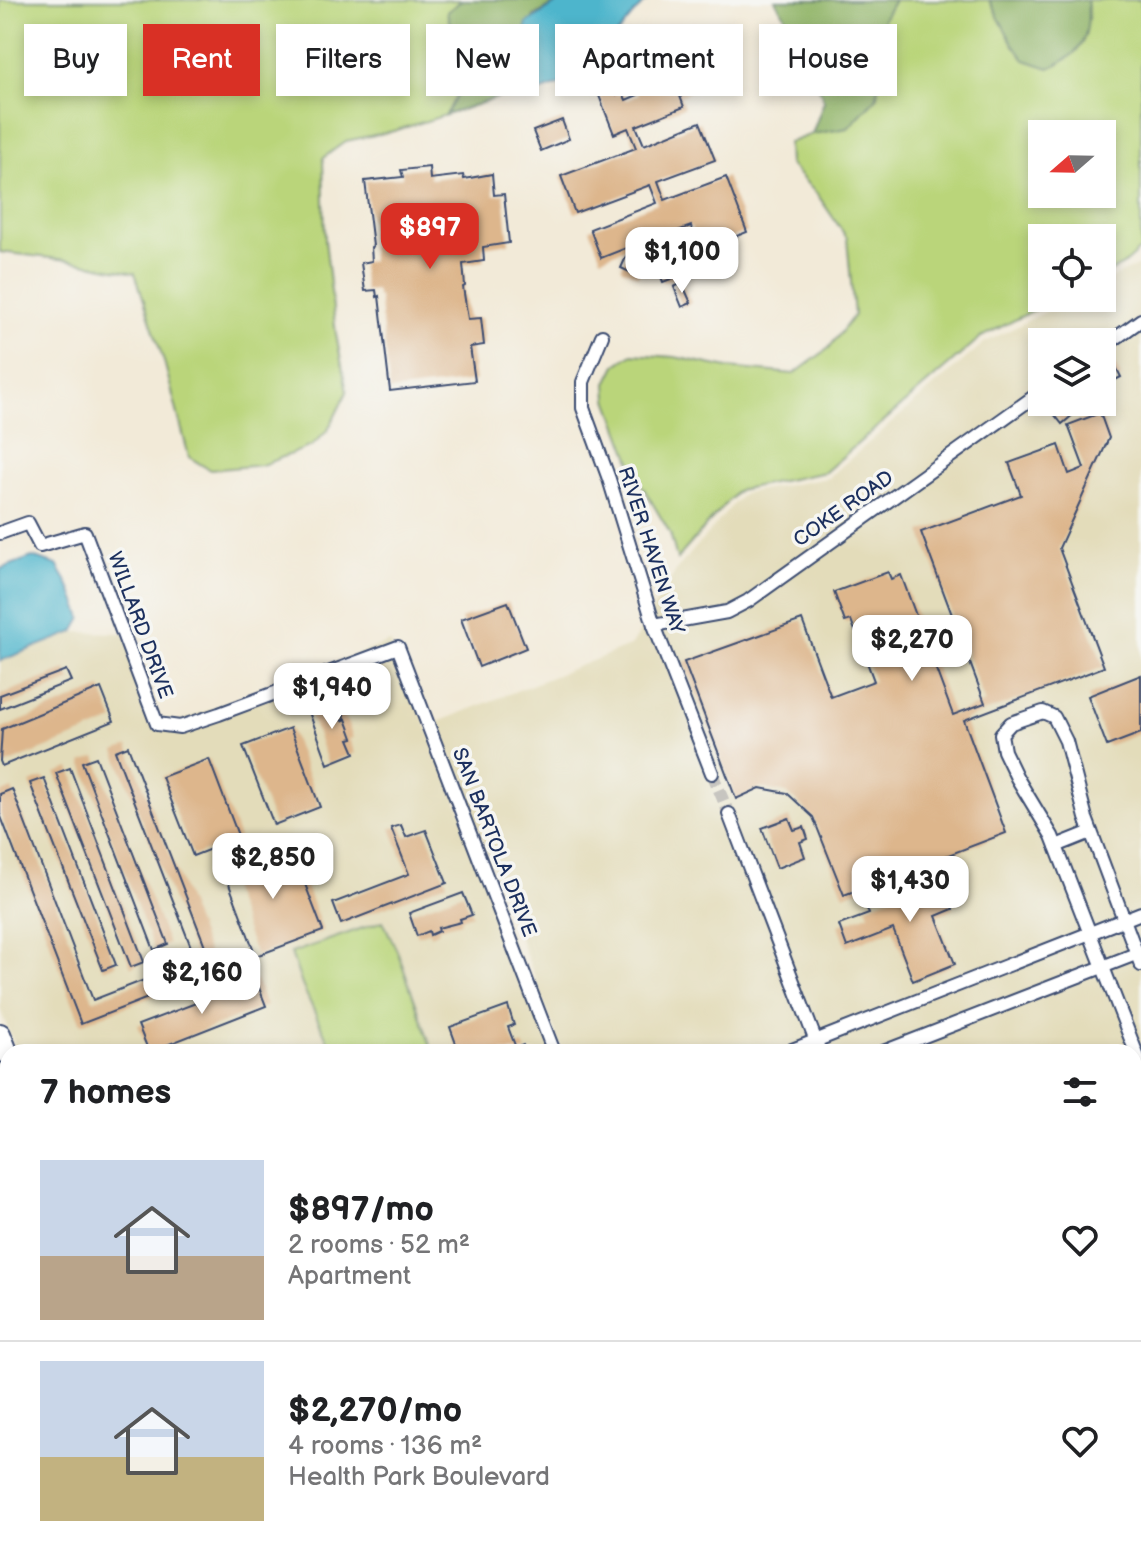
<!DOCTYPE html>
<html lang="en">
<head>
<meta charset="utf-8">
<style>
	body { margin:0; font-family:"Balsamiq Sans",sans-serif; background:#f6f6f6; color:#202124; height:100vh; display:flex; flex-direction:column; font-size:30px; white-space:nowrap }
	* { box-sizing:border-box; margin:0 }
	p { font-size:26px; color:#757577 }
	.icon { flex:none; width:44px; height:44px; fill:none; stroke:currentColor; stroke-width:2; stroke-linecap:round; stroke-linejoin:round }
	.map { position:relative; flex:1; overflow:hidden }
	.details { position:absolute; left:0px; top:1044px; width:1142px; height:514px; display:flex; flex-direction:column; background:#fff; border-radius:24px 24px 0 0; box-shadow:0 4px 12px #0003 }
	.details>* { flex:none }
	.guide { position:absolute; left:24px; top:24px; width:1094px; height:72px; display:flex; gap:16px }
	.needle { width:52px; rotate:250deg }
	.fabs { position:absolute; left:1028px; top:120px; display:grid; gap:16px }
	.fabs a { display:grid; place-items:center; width:88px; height:88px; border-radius:0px; background:#fff; box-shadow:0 4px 12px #0003; font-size:40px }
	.price { position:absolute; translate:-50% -68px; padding:0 18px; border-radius:16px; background:#fff; color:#222; font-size:26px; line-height:52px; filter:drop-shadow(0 2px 4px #0008) }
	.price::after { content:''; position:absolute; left:50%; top:48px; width:24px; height:18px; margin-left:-12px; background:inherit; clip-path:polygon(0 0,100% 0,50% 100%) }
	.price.on { background:#d93025; color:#fff }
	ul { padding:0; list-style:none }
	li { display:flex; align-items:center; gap:24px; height:200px; padding:0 40px }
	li+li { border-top:2px solid #e0e0e0 }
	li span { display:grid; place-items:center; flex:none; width:224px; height:160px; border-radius:0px; color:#555 }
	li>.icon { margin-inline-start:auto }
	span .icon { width:96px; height:96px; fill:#fffc; stroke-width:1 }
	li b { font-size:34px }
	h2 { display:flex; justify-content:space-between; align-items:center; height:96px; padding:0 40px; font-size:34px }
	.tag { padding:0 28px; border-radius:0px; background:#fff; box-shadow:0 4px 12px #0003; font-size:28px; line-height:72px }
	.tag.on { background:#d93025; color:#fff }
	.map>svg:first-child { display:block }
	.built { fill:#e3dcba; fill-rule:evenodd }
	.green { fill:#bad57a; stroke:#6a826c; stroke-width:2; fill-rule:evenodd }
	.forest { fill:#93b66a; stroke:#577264; stroke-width:2 }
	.water { fill:#4eb5cc; stroke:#347295; stroke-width:2 }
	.building { fill:#ddb68c }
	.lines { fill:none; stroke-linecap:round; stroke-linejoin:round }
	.street-tunnel { stroke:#c7c5c0; stroke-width:12; stroke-dasharray:12 6; stroke-linecap:butt }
	.street-casing { stroke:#3b4b70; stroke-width:16 }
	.primary-casing { stroke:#3b4b70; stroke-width:24 }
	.street { stroke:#fff; stroke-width:12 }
	.primary { stroke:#fff; stroke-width:20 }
	.labels { text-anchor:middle; stroke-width:7; stroke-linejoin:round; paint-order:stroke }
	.street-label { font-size:20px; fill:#1b2f5e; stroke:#f6f6f2 }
</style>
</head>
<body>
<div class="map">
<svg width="1141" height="1557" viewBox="0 0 1141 1557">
	<rect width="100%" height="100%" fill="#f6f6f2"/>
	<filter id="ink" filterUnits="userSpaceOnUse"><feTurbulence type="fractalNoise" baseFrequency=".0125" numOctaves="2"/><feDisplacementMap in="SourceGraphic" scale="16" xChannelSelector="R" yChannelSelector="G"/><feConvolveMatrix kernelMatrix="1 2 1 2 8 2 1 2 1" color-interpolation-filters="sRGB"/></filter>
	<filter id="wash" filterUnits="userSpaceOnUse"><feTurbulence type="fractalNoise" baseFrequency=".006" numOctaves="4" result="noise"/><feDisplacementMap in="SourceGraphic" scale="32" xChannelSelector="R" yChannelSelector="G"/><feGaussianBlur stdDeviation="1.8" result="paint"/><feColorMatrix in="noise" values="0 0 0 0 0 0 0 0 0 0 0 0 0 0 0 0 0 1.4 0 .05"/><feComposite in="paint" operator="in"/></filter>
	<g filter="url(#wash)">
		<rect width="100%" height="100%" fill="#f2ead8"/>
		<!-- built -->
		<g class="built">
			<path d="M1141,264V1550L1134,1532V1052H563L438,722L632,645L677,569L743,493L828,478L984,343L1073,298H1102V283ZM1042,342H1102V402H1042Z"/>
			<polygon points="74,632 124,633 162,728 390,642 443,765 554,1052 433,1052 398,953 291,953 302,985 333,1052 17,1052 0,1009 0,661"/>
			<polygon points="0,1269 8,1290 8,1550 110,1550 113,1557 0,1557"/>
			<polygon points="222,1550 505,1550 508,1557 225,1557"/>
			<polygon points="690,1550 1125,1550 1128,1557 675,1557"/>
		</g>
		<!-- green -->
		<g class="green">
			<polygon points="0,0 462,0 447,12 459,59 460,89 446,115 394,131 346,141 323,158 325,240 336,334 347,392 328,430 312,446 262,465 210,470 189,457 165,365 135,273 68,260 0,252"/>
			<path d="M894,0H989L998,15L1089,19L1087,0H1141V249L1123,265L1102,276V238H1042V298H1058L981,337L825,472L738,490L677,559L670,533L637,477L608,399L607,383L616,365L632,354L675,357L728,368L794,374L829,348L854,315L847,238L817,194L789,164L788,143L812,134L848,128L877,97L883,19ZM1042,134H1102V194H1042Z"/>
			<polygon points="383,921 398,953 433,1052 333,1052 302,985 291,953"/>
		</g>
		<!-- forest -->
		<g class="forest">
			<polygon points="462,0 562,0 534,16 522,43 524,89 446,115 460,89 459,59 447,12"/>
			<polygon points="775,0 894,0 883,19 877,97 848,128 812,134 824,101 804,47"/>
			<path d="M989,0H1087C1091,35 1083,55 1049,68L1025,60L1013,44Z"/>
		</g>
		<!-- water -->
		<g class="water">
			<polygon points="562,0 648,0 636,11 583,76 540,92 524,89 522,43 527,23"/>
			<polygon points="32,557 57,565 71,589 82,618 74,632 0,661 0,569"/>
			<polygon points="513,1550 675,1550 660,1557 516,1557"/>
		</g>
		<g id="blocks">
			<!-- building -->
			<g class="building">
				<polygon points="659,44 671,77 705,65 712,83 680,96 684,107 636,126 644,145 700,122 715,160 658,181 665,200 726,177 747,232 709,247 706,238 696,242 691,226 672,233 687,273 663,282 650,249 638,276 621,268 631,246 601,258 590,229 657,203 650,185 575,213 561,176 636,148 628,128 614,134 598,93 614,86 617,95 623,93 626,100 638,95 636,88 651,81 640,51"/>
				<polygon points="562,120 569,139 541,151 533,131"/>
				<polygon points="429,167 430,179 463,175 464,179 492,174 494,195 504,194 509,243 483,247 484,261 463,264 465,286 463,287 468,319 481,318 484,345 470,347 475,381 390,391 379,296 377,297 376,290 365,291 361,263 372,261 371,247 373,246 365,181 403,177 401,170"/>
				<polygon points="682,283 691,303 682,307 674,287"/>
				<polygon points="1113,361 1121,377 1102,387 1102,367"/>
				<polygon points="1048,402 1088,402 1062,424 1046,404"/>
				<polygon points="1100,413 1109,438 1059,548 1104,667 964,720 1006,833 844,895 813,817 787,793 760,788 736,799 684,662 802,620 831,697 874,681 851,620 845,622 834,592 888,572 891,579 901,575 953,715 985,703 921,532 1021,495 1009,463 1059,445 1069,474 1084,468 1068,425"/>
				<polygon points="508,602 526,648 479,667 461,619"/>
				<polygon points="66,670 71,681 0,709 0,695"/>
				<polygon points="1141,675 1141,733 1107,746 1088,696"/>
				<polygon points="101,688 114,721 2,766 0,761 2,729"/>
				<polygon points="334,699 337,705 340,704 345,718 342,721 346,719 353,738 349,739 355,753 328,764 308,709"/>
				<polygon points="290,728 320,807 274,825 243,746"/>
				<polygon points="128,746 215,972 81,1024 0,814 0,794 12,789 93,1000 196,960 115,751"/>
				<polygon points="96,757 168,944 154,950 82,762"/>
				<polygon points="209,759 239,838 193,856 162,777"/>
				<polygon points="70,768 144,962 131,967 56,773"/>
				<polygon points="44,778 116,965 103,970 30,783"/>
				<polygon points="789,818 794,830 804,827 808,839 800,842 805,857 777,868 762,828"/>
				<polygon points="401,825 406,837 426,830 447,883 341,924 333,903 409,874 391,828"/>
				<polygon points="290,845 323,931 256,956 224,871"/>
				<polygon points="937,869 953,909 936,916 955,964 913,981 893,929 847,947 839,925 869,914 866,906 894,896 891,887"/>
				<polygon points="463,893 472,915 460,919 461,922 438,928 439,931 430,935 429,931 417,936 409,913"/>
				<polygon points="256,980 266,1006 149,1052 138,1025"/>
				<polygon points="508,1006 514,1025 508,1027 516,1048 523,1045 526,1052 459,1052 450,1027"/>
				<polygon points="1141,1346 1141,1397 1134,1379 1134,1349"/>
				<polygon points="779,1550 920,1550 922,1557 762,1557"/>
				<polygon points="394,1551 397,1557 378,1557"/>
			</g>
		</g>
	</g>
	<g filter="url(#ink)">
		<use href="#blocks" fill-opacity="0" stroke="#3b4b70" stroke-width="2"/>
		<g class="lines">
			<!-- street-tunnel -->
			<polyline class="street-tunnel" points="712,773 729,814"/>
			<!-- street casing -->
			<g class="street-casing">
				<g id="street">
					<polyline points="602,336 583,382 583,408 609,479 654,625 712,773"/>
					<polyline points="1102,348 1141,320"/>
					<polyline points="0,533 28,523 40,546 85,533 157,724 180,727 219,714 398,647 554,1052"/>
					<polyline points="654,625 727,612 748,601 1042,391"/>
					<polyline points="729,814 820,1052"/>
					<polyline points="1056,846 1091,832"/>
					<polyline points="1141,965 1086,818 1066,741 1054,717 1043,712 1011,723 1001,734 1004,751 1017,778 1052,836 1141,1065"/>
					<polyline points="787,1052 1141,913"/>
					<polyline points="883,1052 1141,952"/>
				</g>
			</g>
			<!-- primary casing -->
			<g class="primary-casing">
				<g id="primary">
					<polyline points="0,1034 8,1054"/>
					<polyline points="0,1158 8,1178"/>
					<polyline points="157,1550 160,1557"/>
					<polyline points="200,1550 203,1557"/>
				</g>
			</g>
			<!-- street -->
			<use href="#street" class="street"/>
			<!-- primary -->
			<use href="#primary" class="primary"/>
		</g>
	</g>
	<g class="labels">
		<!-- street labels -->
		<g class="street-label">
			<text transform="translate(843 508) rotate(-35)" y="7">COKE ROAD</text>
			<text transform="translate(652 550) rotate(72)" y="7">RIVER HAVEN WAY</text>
			<text transform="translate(141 625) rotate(70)" y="7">WILLARD DRIVE</text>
			<text transform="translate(495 842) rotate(69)" y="7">SAN BARTOLA DRIVE</text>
		</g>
	</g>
</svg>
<div class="fabs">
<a><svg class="needle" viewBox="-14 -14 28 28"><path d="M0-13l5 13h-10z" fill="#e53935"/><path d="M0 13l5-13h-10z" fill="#757577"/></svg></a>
<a><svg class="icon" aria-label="locate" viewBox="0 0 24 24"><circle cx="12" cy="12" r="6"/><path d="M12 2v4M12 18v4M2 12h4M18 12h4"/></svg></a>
<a><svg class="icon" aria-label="layers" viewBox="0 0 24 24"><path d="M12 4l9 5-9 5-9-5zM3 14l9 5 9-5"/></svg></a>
</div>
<b class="price on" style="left:430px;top:271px">$897</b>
<b class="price" style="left:682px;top:295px">$1,100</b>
<b class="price" style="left:912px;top:683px">$2,270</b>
<b class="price" style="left:332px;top:731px">$1,940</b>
<b class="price" style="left:273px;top:901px">$2,850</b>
<b class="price" style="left:910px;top:924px">$1,430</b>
<b class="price" style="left:202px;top:1016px">$2,160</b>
<div class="guide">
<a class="tag">Buy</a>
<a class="tag on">Rent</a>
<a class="tag">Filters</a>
<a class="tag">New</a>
<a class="tag">Apartment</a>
<a class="tag">House</a>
</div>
<section class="details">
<h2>7 homes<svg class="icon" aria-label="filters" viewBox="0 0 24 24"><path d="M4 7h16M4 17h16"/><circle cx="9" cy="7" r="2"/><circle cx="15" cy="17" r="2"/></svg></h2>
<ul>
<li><span style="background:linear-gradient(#c9d6e8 60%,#b9a48a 0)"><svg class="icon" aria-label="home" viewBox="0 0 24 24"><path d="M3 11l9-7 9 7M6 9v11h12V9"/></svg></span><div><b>$897/mo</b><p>2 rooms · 52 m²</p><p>Apartment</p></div><svg class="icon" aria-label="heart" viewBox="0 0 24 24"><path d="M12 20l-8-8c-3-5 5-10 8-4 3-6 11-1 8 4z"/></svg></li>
<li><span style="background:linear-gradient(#c9d6e8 60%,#c2b280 0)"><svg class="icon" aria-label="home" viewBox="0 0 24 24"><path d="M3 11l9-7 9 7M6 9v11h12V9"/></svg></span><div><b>$2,270/mo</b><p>4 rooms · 136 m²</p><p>Health Park Boulevard</p></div><svg class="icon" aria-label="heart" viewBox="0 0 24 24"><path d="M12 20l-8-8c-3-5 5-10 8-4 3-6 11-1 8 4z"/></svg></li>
</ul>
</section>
</div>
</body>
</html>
